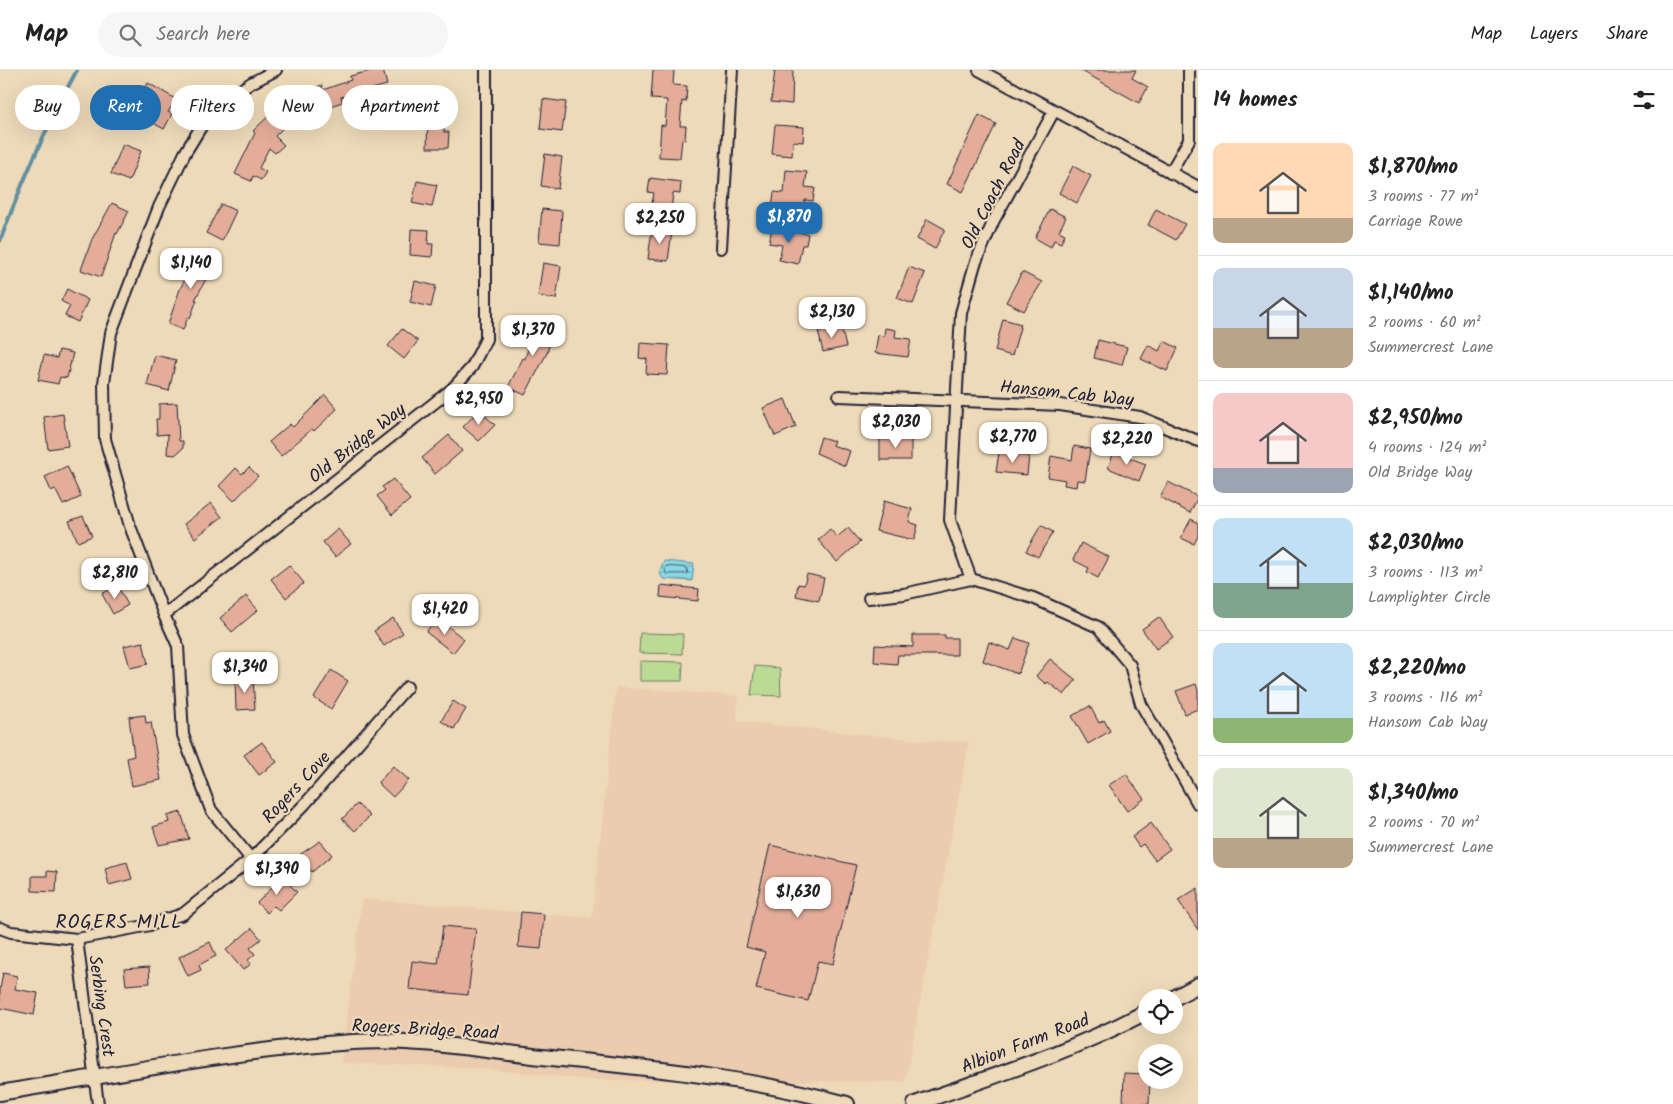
<!DOCTYPE html>
<html lang="en">
<head>
<meta charset="utf-8">
<style>
	body { margin:0; font-family:Kalam,sans-serif; background:#f6f6f6; color:#222; height:100vh; display:flex; flex-direction:column; font-size:19px; white-space:nowrap }
	* { box-sizing:border-box; margin:0 }
	p { font-size:16px; color:#767676 }
	.icon { flex:none; width:28px; height:28px; fill:none; stroke:currentColor; stroke-width:2; stroke-linecap:round; stroke-linejoin:round }
	.map { position:relative; flex:1; overflow:hidden }
	.panel { display:flex; flex-direction:column; background:#fff; width:475px }
	.panel>* { flex:none }
	.top-card { position:absolute; left:15px; top:15px; width:475px; height:45px; display:flex; gap:10px }
	.fabs { position:absolute; left:1138px; top:919px; display:grid; gap:10px }
	.fabs a { display:grid; place-items:center; width:45px; height:45px; border-radius:50%; background:#fff; box-shadow:0 5px 20px #0002; font-size:25px }
	.price { position:absolute; translate:-50% -42px; padding:0 11px; border-radius:10px; background:#fff; color:#222; font-size:16px; line-height:32px; filter:drop-shadow(0 1px 2px #0008) }
	.price::after { content:''; position:absolute; left:50%; top:30px; width:15px; height:11px; margin-left:-8px; background:inherit; clip-path:polygon(0 0,100% 0,50% 100%) }
	.price.on { background:#1f6fb2; color:#fff }
	ul { padding:0; list-style:none }
	li { display:flex; align-items:center; gap:15px; height:125px; padding:0 15px }
	li+li { border-top:1px solid #e0e0e0 }
	li span { display:grid; place-items:center; flex:none; width:140px; height:100px; border-radius:10px; color:#555 }
	li>.icon { margin-inline-start:auto }
	span .icon { width:60px; height:60px; fill:#fffc; stroke-width:1 }
	li b { font-size:21px }
	h2 { display:flex; justify-content:space-between; align-items:center; height:60px; padding:0 15px; font-size:21px }
	.chip { padding:0 18px; border-radius:22px; background:#fff; box-shadow:0 5px 20px #0002; font-size:18px; line-height:45px }
	.chip.on { background:#1f6fb2; color:#fff }
	header { display:flex; align-items:center; gap:30px; box-sizing:border-box; height:70px; padding:0 25px; background:#fff; border-bottom:1px solid #e0e0e0 }
	header strong { font-size:24px }
	nav { display:flex; gap:28px; margin-inline-start:auto; font-size:18px }
	.search { width:350px; height:45px; background:#f6f6f6; display:flex; align-items:center; gap:12px; box-sizing:border-box; padding:0 18px; border-radius:28px; color:#767676; font-size:19px }
	main { display:flex; flex:1; min-height:0 }
	.map>svg:first-child { display:block }
	.built { fill:#ebccae }
	.green { fill:#bbda93; stroke:#6e7e67 }
	.water { fill:url(#water-rules); stroke:#6090a1 }
	.lines { fill:none; stroke-linecap:round; stroke-linejoin:round }
	.shore { stroke:#4b6b7f; stroke-width:1 }
	.stream { stroke:#6090a1; stroke-width:4 }
	.building { fill:#e3ad98; stroke:#22223b }
	.street-casing { stroke:#22223b; stroke-width:14 }
	.secondary-casing { stroke:#22223b; stroke-width:18 }
	.street { stroke:#eedab8; stroke-width:10 }
	.secondary { stroke:#eedab8; stroke-width:14 }
	.labels { text-anchor:middle; stroke-width:4.5; stroke-linejoin:round; paint-order:stroke }
	.street-label { font-size:18px; fill:#22223b; stroke:#eedab8 }
	.neighbourhood-label { font-size:19px; letter-spacing:1px; fill:#22223b; stroke:#eedab8 }
</style>
</head>
<body>
<header>
<strong>Map</strong>
<div class="search"><svg class="icon" aria-label="search" viewBox="0 0 24 24"><circle cx="10" cy="10" r="6"/><path d="M15 15l6 6"/></svg>Search here</div>
<nav><a>Map</a><a>Layers</a><a>Share</a></nav>
</header>
<main>
<div class="map">
<svg width="1198" height="1034" viewBox="0 0 1198 1034">
	<defs>
		<pattern id="water-rules" width="6" height="5" patternUnits="userSpaceOnUse" patternTransform="scale(1.25)"><rect width="6" height="5" fill="#89d9e5"/><path d="M0 2.5h6" fill="none" stroke="#76bac5"/></pattern>
	</defs>
	<rect width="100%" height="100%" fill="#eedab8"/>
	<filter id="ink" filterUnits="userSpaceOnUse"><feTurbulence type="fractalNoise" baseFrequency=".02" numOctaves="2"/><feDisplacementMap in="SourceGraphic" scale="10" xChannelSelector="R" yChannelSelector="G"/><feConvolveMatrix kernelMatrix="1 2 1 2 8 2 1 2 1" color-interpolation-filters="sRGB"/></filter>
	<g filter="url(#ink)">
		<!-- built -->
		<polygon class="built" points="616,617 738,626 737,651 929,671 969,672 905,1012 593,1010 474,998 341,993 362,829 592,848"/>
		<!-- green -->
		<g class="green">
			<polygon points="640,563 683,564 682,584 639,583"/>
			<polygon points="640,591 683,592 682,611 640,611"/>
			<polygon points="755,596 780,598 781,626 751,625"/>
		</g>
		<!-- water -->
		<polygon class="water" points="664,491 694,494 692,511 663,509 659,502"/>
		<g class="lines">
			<!-- shore -->
			<polygon class="shore" points="667,496 687,498 688,504 666,504 665,499"/>
			<!-- stream -->
			<path class="stream" d="M0,171C22,112 47,55 77,0"/>
		</g>
		<!-- building -->
		<g class="building">
			<polygon points="374,0 383,0 387,15 341,27 342,32 325,38 326,42 317,45 309,20 322,15 323,20 351,10 350,6"/>
			<polygon points="653,0 674,0 673,15 687,16 686,32 682,31 680,56 686,56 685,70 682,69 680,88 659,87 661,55 665,56 667,30 651,29"/>
			<polygon points="775,0 793,0 792,34 771,32"/>
			<polygon points="1080,0 1136,0 1132,8 1148,17 1139,33"/>
			<polygon points="148,13 176,29 168,42 172,44 164,59 146,49 153,35 140,28"/>
			<polygon points="543,29 566,32 562,62 540,59"/>
			<polygon points="280,35 293,48 275,66 284,75 275,83 269,78 259,98 266,102 261,110 253,106 251,111 235,104 255,63 253,61"/>
			<polygon points="979,45 996,54 963,122 947,114"/>
			<polygon points="428,47 444,47 444,62 449,62 448,78 427,78"/>
			<polygon points="775,55 804,57 803,72 793,71 792,86 772,84"/>
			<polygon points="123,74 141,81 129,111 111,104"/>
			<polygon points="545,84 562,87 558,119 541,116"/>
			<polygon points="1073,96 1091,106 1077,133 1059,123"/>
			<polygon points="786,100 807,102 805,117 815,118 813,131 805,130 804,140 772,137 774,122 784,123"/>
			<polygon points="650,108 681,112 680,124 673,123 671,141 651,138 654,123 648,122"/>
			<polygon points="417,111 437,115 432,137 412,133"/>
			<polygon points="112,133 129,141 117,164 116,163 101,207 81,200 92,169"/>
			<polygon points="221,134 236,141 222,171 206,163"/>
			<polygon points="542,139 562,141 560,174 539,172"/>
			<polygon points="1050,139 1066,147 1059,161 1065,164 1061,173 1054,170 1051,177 1035,168"/>
			<polygon points="1156,139 1185,154 1176,170 1148,155"/>
			<polygon points="927,149 945,159 935,179 917,169"/>
			<polygon points="772,157 808,164 806,175 802,175 798,194 779,190 782,175 769,173"/>
			<polygon points="411,159 429,160 428,174 433,174 432,187 410,185"/>
			<polygon points="652,159 672,161 668,191 648,189"/>
			<polygon points="199,181 216,190 195,230 197,230 190,248 188,247 183,260 168,254 180,219"/>
			<polygon points="543,193 561,196 556,229 538,226"/>
			<polygon points="909,197 925,203 913,234 897,228"/>
			<polygon points="1022,202 1042,212 1024,241 1006,232"/>
			<polygon points="415,211 436,216 431,237 410,232"/>
			<polygon points="67,219 88,230 78,252 65,246 70,236 61,231"/>
			<polygon points="537,249 555,255 547,283 525,325 508,317 523,288 525,289"/>
			<polygon points="1003,249 1021,254 1012,286 995,281"/>
			<polygon points="841,256 846,277 823,282 818,261"/>
			<polygon points="885,258 896,260 895,267 911,269 908,287 875,283 878,265 884,266"/>
			<polygon points="402,259 418,271 404,289 388,276"/>
			<polygon points="1098,270 1127,277 1122,295 1094,288"/>
			<polygon points="1164,271 1178,278 1167,301 1141,289 1148,275 1159,281"/>
			<polygon points="640,273 669,275 667,305 646,304 647,289 639,288"/>
			<polygon points="59,280 73,283 67,308 60,307 58,314 38,310 44,285 57,288"/>
			<polygon points="155,285 176,290 169,321 147,315"/>
			<polygon points="325,325 337,339 314,361 312,359 281,386 269,372 290,354 293,357"/>
			<polygon points="785,329 796,357 775,366 763,338"/>
			<polygon points="177,333 179,371 183,371 183,378 175,385 167,384 168,364 157,365 156,349 159,349 159,334"/>
			<polygon points="479,340 495,355 479,371 463,357"/>
			<polygon points="63,344 68,376 48,379 44,347"/>
			<polygon points="449,365 462,381 435,404 422,388"/>
			<polygon points="821,367 834,371 832,375 850,381 845,396 816,383"/>
			<polygon points="911,368 911,390 880,390 880,369"/>
			<polygon points="1074,376 1090,379 1085,411 1077,410 1076,417 1064,415 1065,410 1048,407 1051,386 1072,390"/>
			<polygon points="999,382 1029,386 1027,405 996,402"/>
			<polygon points="1114,382 1146,394 1139,411 1108,398"/>
			<polygon points="67,396 81,427 63,435 55,419 51,421 45,407"/>
			<polygon points="249,397 258,406 234,431 219,416 236,398 242,404"/>
			<polygon points="393,409 410,430 392,445 377,426 385,420 382,417"/>
			<polygon points="1168,412 1198,427 1190,443 1160,427"/>
			<polygon points="884,431 912,439 909,452 918,455 914,470 876,461"/>
			<polygon points="211,433 222,447 195,468 184,454"/>
			<polygon points="83,446 92,466 78,472 69,451"/>
			<polygon points="1191,449 1198,453 1198,466 1194,474 1181,468"/>
			<polygon points="1041,455 1053,462 1038,487 1026,481"/>
			<polygon points="848,458 860,472 837,492 818,470 830,459 837,467"/>
			<polygon points="338,459 351,474 335,487 323,472"/>
			<polygon points="1081,473 1109,487 1098,508 1087,502 1089,498 1073,490"/>
			<polygon points="289,495 304,513 286,528 271,509"/>
			<polygon points="807,504 824,508 819,531 796,526 798,514 804,515"/>
			<polygon points="117,515 128,535 113,544 102,524"/>
			<polygon points="661,515 699,519 698,531 660,527"/>
			<polygon points="246,526 258,540 232,562 220,548"/>
			<polygon points="1159,547 1173,567 1156,579 1142,559"/>
			<polygon points="393,548 403,563 384,576 374,561"/>
			<polygon points="437,548 464,569 453,583 426,562"/>
			<polygon points="913,565 945,565 945,568 957,568 957,585 898,585 897,594 874,592 875,575 913,577"/>
			<polygon points="1015,568 1029,573 1018,604 983,591 989,572 1010,580"/>
			<polygon points="143,572 148,594 130,598 124,576"/>
			<polygon points="1050,589 1076,610 1064,625 1048,612 1046,614 1036,606"/>
			<polygon points="331,600 348,611 331,639 314,628"/>
			<polygon points="235,608 253,608 255,639 236,640"/>
			<polygon points="1196,614 1198,620 1198,639 1185,644 1176,621"/>
			<polygon points="453,631 466,639 454,659 441,651"/>
			<polygon points="1090,636 1099,653 1104,650 1110,661 1088,674 1072,646"/>
			<polygon points="145,645 146,653 151,652 161,710 132,716 127,688 134,686 129,647"/>
			<polygon points="262,672 277,692 259,705 244,685"/>
			<polygon points="393,696 409,710 393,727 378,713"/>
			<polygon points="1126,704 1144,729 1127,741 1109,715"/>
			<polygon points="357,734 370,746 355,761 342,749"/>
			<polygon points="181,742 189,769 159,775 153,757 169,752 167,746"/>
			<polygon points="1151,753 1170,779 1155,790 1143,774 1139,777 1132,767"/>
			<polygon points="320,771 332,785 312,802 298,786"/>
			<polygon points="770,775 856,795 833,894 818,891 808,931 756,919 765,882 746,877"/>
			<polygon points="127,792 132,809 109,815 105,798"/>
			<polygon points="47,801 57,802 56,822 32,821 32,806 47,806"/>
			<polygon points="282,807 297,822 279,840 274,836 267,843 257,833"/>
			<polygon points="1198,818 1198,860 1178,830"/>
			<polygon points="521,842 544,844 541,879 518,877"/>
			<polygon points="443,856 476,859 468,925 409,919 412,891 438,894"/>
			<polygon points="252,858 261,869 250,878 255,884 248,890 251,894 243,900 226,880"/>
			<polygon points="210,872 216,886 199,895 201,900 188,906 179,887"/>
			<polygon points="149,897 150,913 126,915 124,899"/>
			<polygon points="3,903 17,906 15,919 38,923 34,945 0,938 0,919"/>
			<polygon points="1124,1003 1146,1004 1146,1010 1150,1010 1149,1034 1123,1034"/>
		</g>
		<g class="lines">
			<!-- street casing -->
			<g class="street-casing">
				<g id="street">
					<polyline points="979,0 1198,117"/>
					<polyline points="1170,103 1189,70 1189,0"/>
					<polyline points="721,178 732,0"/>
					<polyline points="839,326 1060,335 1140,347 1198,371"/>
					<polyline points="971,509 950,450 961,243 975,194 994,150 1054,41"/>
					<polyline points="971,509 1033,528 1098,557 1130,595 1141,634 1198,734"/>
					<polyline points="869,528 904,524 971,509"/>
					<polyline points="164,545 452,319 472,297 486,269 486,0"/>
					<polyline points="251,789 211,740 183,665 178,576 164,545 130,456 105,369 104,313 111,263 159,137 185,83 212,39 251,13 276,0"/>
					<polyline points="0,858 11,862 77,869 150,855 183,844 251,789 305,734 407,617"/>
					<polyline points="77,869 98,1034"/>
				</g>
			</g>
			<!-- secondary casing -->
			<g class="secondary-casing">
				<g id="secondary">
					<polyline points="1174,928 1198,915"/>
					<path d="M0,1023C118,1004 234,980 353,972C411,968 475,979 533,986C637,997 745,1006 847,1034"/>
					<path d="M915,1034C993,1006 1073,981 1146,942"/>
				</g>
			</g>
			<!-- street -->
			<use href="#street" class="street"/>
			<!-- secondary -->
			<use href="#secondary" class="secondary"/>
		</g>
	</g>
	<g class="labels">
		<!-- street labels -->
		<g class="street-label">
			<text transform="translate(993 124) rotate(-63)" y="6">Old Coach Road</text>
			<text transform="translate(1067 323) rotate(6)" y="6">Hansom Cab Way</text>
			<text transform="translate(357 373) rotate(-38)" y="6">Old Bridge Way</text>
			<text transform="translate(296 717) rotate(-47)" y="6">Rogers Cove</text>
			<text transform="translate(102 936) rotate(82)" y="6">Serbing Crest</text>
			<text transform="translate(425 959) rotate(3)" y="6">Rogers Bridge Road</text>
			<text transform="translate(1025 973) rotate(-21)" y="6">Albion Farm Road</text>
		</g>
		<!-- neighbourhood labels -->
		<g class="neighbourhood-label">
			<text x="119" y="858">ROGERS MILL</text>
		</g>
	</g>
</svg>
<div class="fabs">
<a><svg class="icon" aria-label="locate" viewBox="0 0 24 24"><circle cx="12" cy="12" r="6"/><path d="M12 2v4M12 18v4M2 12h4M18 12h4"/></svg></a>
<a><svg class="icon" aria-label="layers" viewBox="0 0 24 24"><path d="M12 4l9 5-9 5-9-5zM3 14l9 5 9-5"/></svg></a>
</div>
<b class="price on" style="left:789px;top:174px">$1,870</b>
<b class="price" style="left:660px;top:175px">$2,250</b>
<b class="price" style="left:191px;top:220px">$1,140</b>
<b class="price" style="left:832px;top:269px">$2,130</b>
<b class="price" style="left:533px;top:287px">$1,370</b>
<b class="price" style="left:479px;top:356px">$2,950</b>
<b class="price" style="left:896px;top:379px">$2,030</b>
<b class="price" style="left:1013px;top:394px">$2,770</b>
<b class="price" style="left:1127px;top:396px">$2,220</b>
<b class="price" style="left:115px;top:530px">$2,810</b>
<b class="price" style="left:445px;top:566px">$1,420</b>
<b class="price" style="left:245px;top:624px">$1,340</b>
<b class="price" style="left:277px;top:826px">$1,390</b>
<b class="price" style="left:798px;top:849px">$1,630</b>
<div class="top-card">
<a class="chip">Buy</a>
<a class="chip on">Rent</a>
<a class="chip">Filters</a>
<a class="chip">New</a>
<a class="chip">Apartment</a>
</div>
</div>
<section class="panel">
<h2>14 homes<svg class="icon" aria-label="filters" viewBox="0 0 24 24"><path d="M4 7h16M4 17h16"/><circle cx="9" cy="7" r="2"/><circle cx="15" cy="17" r="2"/></svg></h2>
<ul>
<li><span style="background:linear-gradient(#ffd9b3 75%,#b9a48a 0)"><svg class="icon" aria-label="home" viewBox="0 0 24 24"><path d="M3 11l9-7 9 7M6 9v11h12V9"/></svg></span><div><b>$1,870/mo</b><p>3 rooms · 77 m²</p><p>Carriage Rowe</p></div></li>
<li><span style="background:linear-gradient(#c9d6e8 60%,#b9a48a 0)"><svg class="icon" aria-label="home" viewBox="0 0 24 24"><path d="M3 11l9-7 9 7M6 9v11h12V9"/></svg></span><div><b>$1,140/mo</b><p>2 rooms · 60 m²</p><p>Summercrest Lane</p></div></li>
<li><span style="background:linear-gradient(#f6c9c9 75%,#9aa5b1 0)"><svg class="icon" aria-label="home" viewBox="0 0 24 24"><path d="M3 11l9-7 9 7M6 9v11h12V9"/></svg></span><div><b>$2,950/mo</b><p>4 rooms · 124 m²</p><p>Old Bridge Way</p></div></li>
<li><span style="background:linear-gradient(#bfe0f5 65%,#7fa58c 0)"><svg class="icon" aria-label="home" viewBox="0 0 24 24"><path d="M3 11l9-7 9 7M6 9v11h12V9"/></svg></span><div><b>$2,030/mo</b><p>3 rooms · 113 m²</p><p>Lamplighter Circle</p></div></li>
<li><span style="background:linear-gradient(#bfe0f5 75%,#8fb573 0)"><svg class="icon" aria-label="home" viewBox="0 0 24 24"><path d="M3 11l9-7 9 7M6 9v11h12V9"/></svg></span><div><b>$2,220/mo</b><p>3 rooms · 116 m²</p><p>Hansom Cab Way</p></div></li>
<li><span style="background:linear-gradient(#dfe7d0 70%,#b9a48a 0)"><svg class="icon" aria-label="home" viewBox="0 0 24 24"><path d="M3 11l9-7 9 7M6 9v11h12V9"/></svg></span><div><b>$1,340/mo</b><p>2 rooms · 70 m²</p><p>Summercrest Lane</p></div></li>
</ul>
</section>
</main>
</body>
</html>
